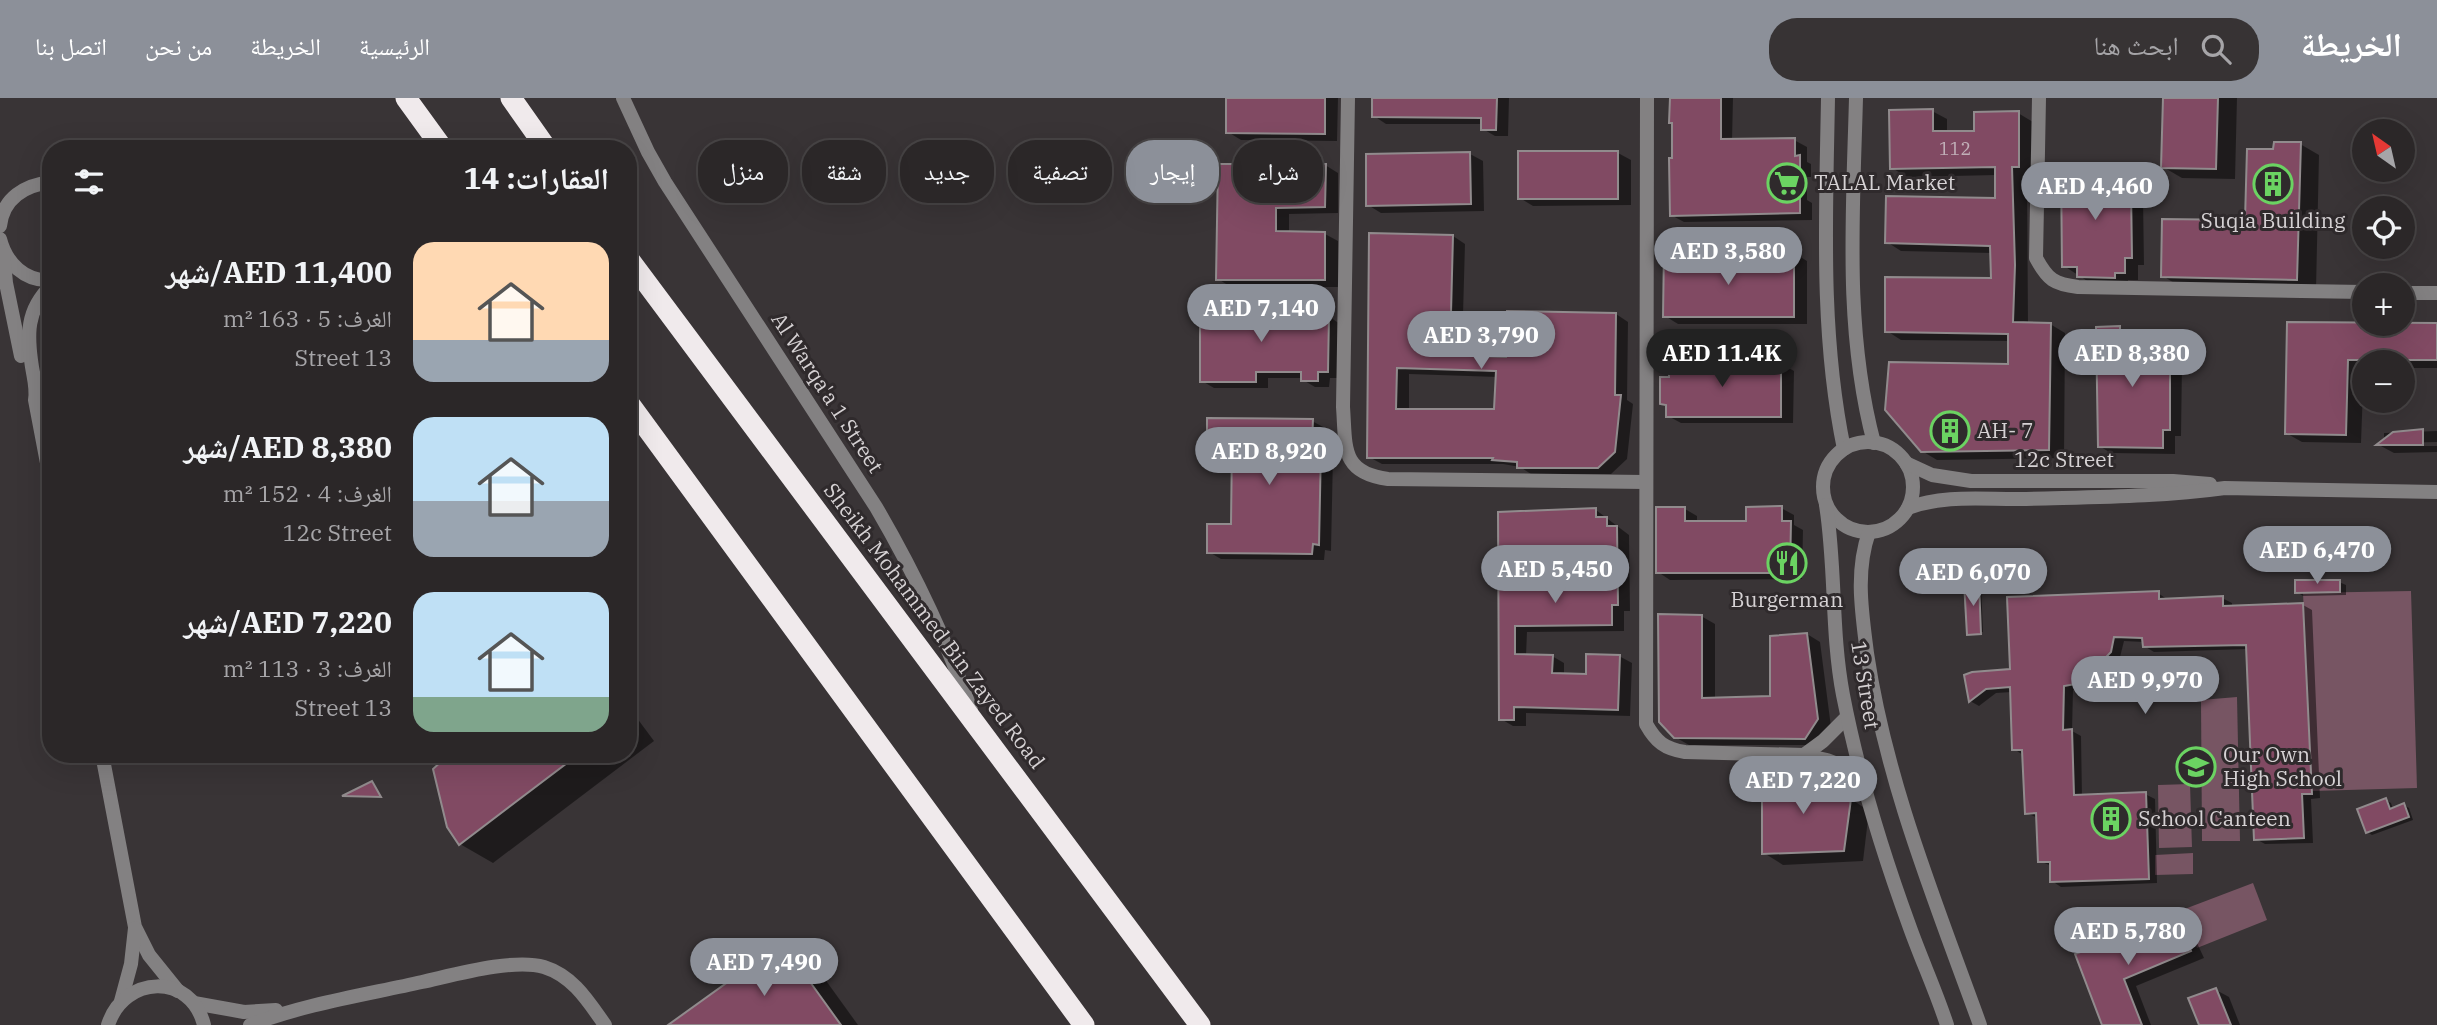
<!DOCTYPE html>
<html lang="ar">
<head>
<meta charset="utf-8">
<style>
	body { margin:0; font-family:"IBM Plex Serif","Noto Naskh Arabic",serif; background:#373334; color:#f1f3f6; direction:rtl; height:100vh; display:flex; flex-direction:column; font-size:26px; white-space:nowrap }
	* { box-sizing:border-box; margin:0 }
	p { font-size:23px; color:#a6a5a8 }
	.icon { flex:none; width:38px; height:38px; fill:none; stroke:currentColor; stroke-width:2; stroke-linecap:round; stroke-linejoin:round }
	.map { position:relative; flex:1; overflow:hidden; direction:ltr }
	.side { position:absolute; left:42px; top:42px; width:595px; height:623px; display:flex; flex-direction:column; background:#2b2728; border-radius:28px; box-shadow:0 7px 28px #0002,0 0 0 2px #474445; direction:rtl }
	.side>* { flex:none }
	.banner { position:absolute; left:658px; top:42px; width:665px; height:63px; direction:rtl; display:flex; gap:14px }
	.needle { width:46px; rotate:326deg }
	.tools { position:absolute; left:2352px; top:21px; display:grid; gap:14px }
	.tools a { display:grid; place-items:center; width:63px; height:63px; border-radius:50%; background:#2b2728; box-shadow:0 7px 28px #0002,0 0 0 2px #474445; font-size:35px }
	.price { position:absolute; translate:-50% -60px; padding:0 16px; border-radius:24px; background:#8c9099; color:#fff; font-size:23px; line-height:46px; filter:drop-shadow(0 2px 4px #0008) }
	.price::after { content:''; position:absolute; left:50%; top:42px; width:21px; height:16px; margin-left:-10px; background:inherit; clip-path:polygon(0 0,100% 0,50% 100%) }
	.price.active { background:#222; color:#fff }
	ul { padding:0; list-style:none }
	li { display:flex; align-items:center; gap:21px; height:175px; padding:0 28px }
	li span { display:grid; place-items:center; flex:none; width:196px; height:140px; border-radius:21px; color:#555 }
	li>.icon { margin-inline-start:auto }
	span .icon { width:84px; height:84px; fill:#fffc; stroke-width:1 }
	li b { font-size:30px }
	h2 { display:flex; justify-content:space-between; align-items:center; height:84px; padding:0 28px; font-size:30px }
	.pill { padding:0 24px; border-radius:28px; background:#2b2728; box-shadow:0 7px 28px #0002,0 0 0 2px #474445; font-size:24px; line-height:63px }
	.pill.active { background:#8c9099; color:#fff }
	header { display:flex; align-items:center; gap:42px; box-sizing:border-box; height:98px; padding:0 35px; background:#8c9099; color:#fff }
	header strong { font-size:33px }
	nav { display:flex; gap:38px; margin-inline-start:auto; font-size:24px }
	.search { width:490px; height:63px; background:#373334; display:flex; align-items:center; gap:18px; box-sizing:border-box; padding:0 24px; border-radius:28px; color:#a6a5a8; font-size:26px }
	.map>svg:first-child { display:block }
	.green { fill:#775563 }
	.shadow { fill:#0007; fill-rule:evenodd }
	.building { fill:#814a63; stroke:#918b8d; stroke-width:2; fill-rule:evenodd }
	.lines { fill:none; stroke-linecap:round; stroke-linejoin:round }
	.minor { stroke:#838182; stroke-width:14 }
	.tertiary { stroke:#838182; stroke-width:14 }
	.motorway { stroke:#f0eaec; stroke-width:21 }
	.labels { text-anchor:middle; stroke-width:6; stroke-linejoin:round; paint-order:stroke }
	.number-label { font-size:18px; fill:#c1b0b8 }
	.poi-label { font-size:21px; fill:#d6d2d4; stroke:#2f2a2c; text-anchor:start }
	.street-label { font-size:21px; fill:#d6d2d4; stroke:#2f2a2c }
</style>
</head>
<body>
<header>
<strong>الخريطة</strong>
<div class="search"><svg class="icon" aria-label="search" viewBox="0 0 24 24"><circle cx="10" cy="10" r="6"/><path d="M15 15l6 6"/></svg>ابحث هنا</div>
<nav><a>الرئيسية</a><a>الخريطة</a><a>من نحن</a><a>اتصل بنا</a></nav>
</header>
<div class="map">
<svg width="2437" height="927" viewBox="0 0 2437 927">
	<rect width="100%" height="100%" fill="#393436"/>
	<!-- green -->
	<g class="green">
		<polygon points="2411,493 2417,690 2312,693 2303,495"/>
		<polygon points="2237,599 2240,743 2202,743 2201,602"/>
		<polygon points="2190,686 2192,749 2159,750 2158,687"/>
		<polygon points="2193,755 2193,776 2155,777 2155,757"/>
		<polygon points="2253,785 2267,822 2197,850 2182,812"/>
	</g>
	<!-- shadow -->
	<g class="shadow">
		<polygon points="1228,0 1338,0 1337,43 1241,42 1228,34"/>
		<polygon points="1374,0 1509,0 1508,38 1495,38 1483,31 1483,26 1386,26 1374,18"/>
		<polygon points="1671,0 1733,0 1732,43 1794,42 1807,49 1807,64 1811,66 1811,79 1807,79 1807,102 1812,105 1812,122 1684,124 1671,117 1674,26 1671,24"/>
		<polygon points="2164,0 2237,0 2235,81 2182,80 2163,69"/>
		<polygon points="1932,13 1947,21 1947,35 1976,35 2018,15 2033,24 2034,77 2027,77 2028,226 2050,226 2065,235 2064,360 1937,362 1922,353 2010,268 2010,243 1901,242 1887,233 1992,182 1992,155 1901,153 1887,144 1997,102 1997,77 1907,79 1892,70"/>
		<polygon points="2300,46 2319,57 2316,192 2182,190 2163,178 2247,124 2275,53"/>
		<polygon points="1618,55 1631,62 1631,107 1533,108 1520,100"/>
		<polygon points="1470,56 1483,63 1484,113 1381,115 1368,107"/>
		<polygon points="1325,67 1338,75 1338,115 1289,116 1289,135 1325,136 1338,143 1338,189 1231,189 1218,181 1219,68"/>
		<polygon points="2114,69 2127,77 2127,93 2143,100 2144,167 2138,167 2138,182 2128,182 2128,187 2092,186 2064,168"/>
		<path d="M1371,137L1453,138L1465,146L1463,217L1479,218L1491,225L1490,260L1508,261L1616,216L1628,224L1627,302L1633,306L1627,361L1611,376H1531L1520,369L1503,366H1382L1369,359ZM1409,276L1498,279L1496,313H1409Z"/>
		<polygon points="1690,154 1703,161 1703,167 1773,167 1794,155 1807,163 1807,226 1678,226 1665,218"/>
		<polygon points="1255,211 1267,218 1267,221 1302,221 1318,211 1340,226 1340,280 1330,280 1329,289 1315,289 1303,282 1303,280 1268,280 1268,290 1214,290 1202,283"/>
		<polygon points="2289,226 2437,227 2437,270 2403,270 2403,264 2364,264 2361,345 2302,344 2286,335"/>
		<polygon points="2119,230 2131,237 2165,239 2177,246 2177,263 2182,266 2181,338 2175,338 2175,356 2111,355 2099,348"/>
		<polygon points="1780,265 1794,273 1793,325 1681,325 1668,318 1668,309 1661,305"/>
		<polygon points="1312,323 1325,330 1325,352 1333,357 1331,453 1325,452 1324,462 1221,461 1209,454 1232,428 1233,352 1221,353 1208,345"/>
		<polygon points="2437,333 2437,344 2398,345 2398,348 2437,348 2437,354 2394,355 2379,347 2384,342 2384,335"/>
		<polygon points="1781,410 1794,417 1794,427 1803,432 1802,481 1670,482 1658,474 1685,411 1697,418 1697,425 1747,425"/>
		<path d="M1596,412L1629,437L1630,513H1624V533L1527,534L1526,558H1552L1564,565V577L1587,578L1619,558L1632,565L1630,618L1526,615V628H1513L1501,621L1500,415ZM1568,454L1569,491L1525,492V455Z"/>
		<polygon points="2339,484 2346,487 2346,497 2303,498 2297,494"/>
		<polygon points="1978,485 1981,486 1983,534 1969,535"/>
		<polygon points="2158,495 2168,502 2222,500 2232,505 2232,509 2303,507 2312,512 2320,700 2311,701 2313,745 2265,746 2256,741 2248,551 2154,554 2144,548 2144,544 2124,543 2120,559 2090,589 2073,592 2072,633 2081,638 2082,699 2145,696 2155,701 2157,785 2061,789 2052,783 2052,768 2039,763 2038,720 2026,715 2023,657 2014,651 2012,594 1996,595 1979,608 1970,603 1966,578 2012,572"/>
		<polygon points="1701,518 1715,526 1715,601 1772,600 1807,536 1820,544 1831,629 1819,647 1689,647 1675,639"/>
		<polygon points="628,608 654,643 493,765 460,746 445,662 441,656 628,656"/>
		<polygon points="372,685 382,700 345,698"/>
		<polygon points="1833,689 1869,713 1863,763 1783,767 1764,755"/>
		<polygon points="2386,702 2391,705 2393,711 2404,707 2409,710 2413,722 2372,737 2367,734"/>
		<polygon points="2176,820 2189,828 2204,860 2136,888 2151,927 2104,927 2077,857"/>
		<polygon points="782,847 814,866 858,927 671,927"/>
		<polygon points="2216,892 2229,899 2240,927 2200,927"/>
	</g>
	<!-- building -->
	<g class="building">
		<polygon points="1226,0 1325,0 1325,36 1226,35"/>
		<polygon points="1372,0 1497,0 1496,32 1481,32 1481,20 1372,19"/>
		<polygon points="1670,0 1721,0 1721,41 1795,40 1795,58 1800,57 1800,73 1795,73 1795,96 1800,96 1800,115 1670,118 1669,60 1672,60 1672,25 1669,25"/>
		<polygon points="2163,0 2218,0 2216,71 2161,70"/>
		<polygon points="1933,11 1933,33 1974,33 1974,14 2019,13 2019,69 2012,69 2015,167 2013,224 2051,225 2049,352 1921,354 1885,312 1889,264 2008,266 2008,236 1885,234 1885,179 1991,180 1990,148 1885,145 1886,98 1995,100 1995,69 1890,71 1889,12"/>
		<polygon points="2274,44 2301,44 2297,182 2161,179 2162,121 2245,122 2247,51 2273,51"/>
		<rect x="1518" y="53" width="100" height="48"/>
		<polygon points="1470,54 1471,106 1366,108 1366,56"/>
		<polygon points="1218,66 1326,66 1325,109 1276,110 1276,133 1325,134 1325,182 1216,182"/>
		<polygon points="2061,68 2115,68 2115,91 2131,91 2132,160 2125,160 2125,175 2115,175 2115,180 2079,179 2077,179 2077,169 2062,169"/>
		<path d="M1369,135L1453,137L1451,215L1479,216L1478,258L1506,259L1507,213L1616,215L1615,297H1621L1615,354L1598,370H1517V364L1492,362L1493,360H1367ZM1397,270L1496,273L1494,311H1396Z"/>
		<polygon points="1664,152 1690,152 1690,165 1771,165 1772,154 1794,154 1794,219 1663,219"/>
		<polygon points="1200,208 1256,209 1256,219 1301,219 1301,209 1318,209 1318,217 1329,217 1328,274 1318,274 1318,283 1301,283 1301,274 1256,274 1256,284 1200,284"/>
		<polygon points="2287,224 2437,225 2437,262 2348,262 2346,337 2285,336"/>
		<polygon points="2120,228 2120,237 2165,237 2166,257 2170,257 2170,332 2163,332 2163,350 2098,349 2096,229"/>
		<polygon points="1669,263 1781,263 1781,319 1666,319 1666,307 1660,306 1660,279 1669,279"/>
		<polygon points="1207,320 1313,321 1312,347 1321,348 1319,447 1313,446 1312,456 1207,455 1207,426 1231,426 1232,346 1207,346"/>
		<polygon points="2423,331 2423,347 2376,347 2393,334"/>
		<polygon points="1782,408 1782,423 1791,423 1790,475 1656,475 1656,409 1685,409 1685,423 1746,423 1746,409"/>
		<path d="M1596,410V419H1607V428H1617L1618,507H1612V527L1515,528V556L1553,557L1552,575L1586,576V556L1620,557L1618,612L1514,609V622H1499L1498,414ZM1567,448V489L1514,490V449Z"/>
		<polygon points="2295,482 2340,482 2340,494 2295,495"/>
		<polygon points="1979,483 1981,536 1967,537 1964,484"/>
		<polygon points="2159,493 2159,501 2223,498 2223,508 2303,505 2312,696 2302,696 2304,740 2254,742 2246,547 2143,549 2142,540 2114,539 2111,554 2081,585 2064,588 2063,632 2072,631 2074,697 2146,694 2149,781 2050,784 2050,764 2038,764 2036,715 2025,716 2022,652 2012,652 2010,589 1986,591 1969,604 1964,577 1972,574 2010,571 2007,499"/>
		<polygon points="1658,516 1702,517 1702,600 1770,598 1770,538 1807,535 1818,621 1805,641 1674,640 1659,624"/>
		<polygon points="439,656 579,656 459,747 447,729 433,671 443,662"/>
		<polygon points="1813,676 1851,701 1844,753 1762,756 1762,680"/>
		<polygon points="372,683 381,699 342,698"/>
		<polygon points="2386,700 2390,711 2404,705 2409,719 2366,735 2357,711"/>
		<polygon points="2176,818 2191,853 2124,881 2142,927 2102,927 2075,856"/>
		<polygon points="782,845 841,927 668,927"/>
		<polygon points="2216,890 2231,927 2199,927 2188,900"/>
	</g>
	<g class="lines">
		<!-- minor -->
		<g class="minor">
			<path d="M1348,0L1343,309C1346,348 1340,375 1388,381L1645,384"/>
			<path d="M1647,0L1646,626C1656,644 1665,651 1685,654L1804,657L1827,662L1861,675"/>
			<path d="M2039,0L2036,160C2048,182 2054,186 2078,189L2364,194"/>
			<polyline points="2403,195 2437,195"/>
			<polyline points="1804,657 1823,643 1847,619"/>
			<polyline points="194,905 244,914 276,912"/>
			<path d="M250,927C305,906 364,897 422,884C454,877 513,860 544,869C573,878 588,903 605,927"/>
		</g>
		<!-- tertiary -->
		<g class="tertiary">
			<path d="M623,0L648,54L665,84L876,409C914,474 946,541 971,612"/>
			<path d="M1828,0C1826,118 1820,235 1844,351"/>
			<path d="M1856,0C1853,115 1844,232 1874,345"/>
			<path d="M0,128C3,100 25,87 51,84"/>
			<path d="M0,141C6,165 25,184 51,182"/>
			<polyline points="3,153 6,185 21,258"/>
			<path d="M51,188C26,212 27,237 32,269C34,281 37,291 35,302L51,386"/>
			<circle cx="1868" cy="389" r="45"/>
			<polyline points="1906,365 1932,377 1971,383 2173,383 2210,386"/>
			<path d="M1826,407C1836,470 1831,534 1843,597C1858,675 1882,753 1909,827C1921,861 1936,893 1947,927"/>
			<path d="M1908,410C1945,396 1986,402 2026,401C2092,399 2160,399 2225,390L2437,394"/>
			<path d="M1869,434C1855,474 1862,515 1867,555C1886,684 1936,805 1980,927"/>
			<polyline points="102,656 135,829 149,857 178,893"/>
			<polyline points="121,903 131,866 135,830"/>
			<path d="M108,927C124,877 191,874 204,927"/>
		</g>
		<!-- motorway -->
		<g class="motorway">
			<polyline points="406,0 443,51"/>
			<polyline points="511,0 547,51"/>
			<polyline points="628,160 1200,927"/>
			<polyline points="628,304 1084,927"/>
		</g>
	</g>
	<!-- icons -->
	<defs>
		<g id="supermarket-ring" transform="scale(2.0125)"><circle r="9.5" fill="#2f2a2c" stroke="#6bd362" stroke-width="1.5"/><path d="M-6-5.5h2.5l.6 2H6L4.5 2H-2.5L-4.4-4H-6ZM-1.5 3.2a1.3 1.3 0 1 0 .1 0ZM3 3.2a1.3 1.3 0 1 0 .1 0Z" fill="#6bd362"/></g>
		<g id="building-ring" transform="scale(2.0125)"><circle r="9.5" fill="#2f2a2c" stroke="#6bd362" stroke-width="1.5"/><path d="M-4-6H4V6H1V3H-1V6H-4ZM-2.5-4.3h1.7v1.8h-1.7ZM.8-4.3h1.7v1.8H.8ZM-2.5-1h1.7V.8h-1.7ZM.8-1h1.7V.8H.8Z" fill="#6bd362"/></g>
		<g id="restaurant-ring" transform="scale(2.0125)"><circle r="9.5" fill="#2f2a2c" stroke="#6bd362" stroke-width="1.5"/><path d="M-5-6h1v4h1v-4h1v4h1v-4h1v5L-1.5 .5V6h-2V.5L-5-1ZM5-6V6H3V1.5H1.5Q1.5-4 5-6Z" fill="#6bd362"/></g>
		<g id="school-ring" transform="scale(2.0125)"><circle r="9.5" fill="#2f2a2c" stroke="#6bd362" stroke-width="1.5"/><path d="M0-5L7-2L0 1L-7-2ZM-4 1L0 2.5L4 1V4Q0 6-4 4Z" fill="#6bd362"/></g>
	</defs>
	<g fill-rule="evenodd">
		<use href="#supermarket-ring" x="1787" y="85"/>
		<use href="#building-ring" x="2273" y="86"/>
		<use href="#building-ring" x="1950" y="333"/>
		<use href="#restaurant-ring" x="1787" y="465"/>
		<use href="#school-ring" x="2196" y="669"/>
		<use href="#building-ring" x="2111" y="721"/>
	</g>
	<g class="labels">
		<!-- number labels -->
		<g class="number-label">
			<text x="1955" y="57">112</text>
		</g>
		<!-- poi labels -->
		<g class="poi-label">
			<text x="1814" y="92">TALAL Market</text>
			<text x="2273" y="130" text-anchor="middle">Suqia Building</text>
			<text x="1977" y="340">AH- 7</text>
			<text x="1787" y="509" text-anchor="middle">Burgerman</text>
			<text x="2223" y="664">Our Own<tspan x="2223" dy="24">High School</tspan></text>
			<text x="2138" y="728">School Canteen</text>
		</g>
		<!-- street labels -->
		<g class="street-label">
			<text transform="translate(827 295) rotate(57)" y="7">Al Warqa'a 1 Street</text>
			<text x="2064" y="369">12c Street</text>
			<text transform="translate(934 528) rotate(53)" y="7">Sheikh Mohammed Bin Zayed Road</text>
			<text transform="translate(1865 587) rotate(81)" y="7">13 Street</text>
		</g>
	</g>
</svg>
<div class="tools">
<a><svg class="needle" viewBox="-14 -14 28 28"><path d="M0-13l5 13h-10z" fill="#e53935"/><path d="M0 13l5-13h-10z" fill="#a6a5a8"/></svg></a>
<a><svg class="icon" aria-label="locate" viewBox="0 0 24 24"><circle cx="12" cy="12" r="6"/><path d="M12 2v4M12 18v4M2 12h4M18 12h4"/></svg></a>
<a>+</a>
<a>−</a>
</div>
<b class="price" style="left:2095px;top:124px">AED 4,460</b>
<b class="price" style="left:1728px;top:189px">AED 3,580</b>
<b class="price" style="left:1261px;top:246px">AED 7,140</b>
<b class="price" style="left:1481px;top:273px">AED 3,790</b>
<b class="price active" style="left:1722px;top:291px">AED 11.4K</b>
<b class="price" style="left:2132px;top:291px">AED 8,380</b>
<b class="price" style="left:1269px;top:389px">AED 8,920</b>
<b class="price" style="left:2317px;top:488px">AED 6,470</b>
<b class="price" style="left:1555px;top:507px">AED 5,450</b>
<b class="price" style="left:1973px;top:510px">AED 6,070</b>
<b class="price" style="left:2145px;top:618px">AED 9,970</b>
<b class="price" style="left:1803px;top:718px">AED 7,220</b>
<b class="price" style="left:2128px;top:869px">AED 5,780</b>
<b class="price" style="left:764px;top:900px">AED 7,490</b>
<div class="banner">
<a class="pill">شراء</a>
<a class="pill active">إيجار</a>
<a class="pill">تصفية</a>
<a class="pill">جديد</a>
<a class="pill">شقة</a>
<a class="pill">منزل</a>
</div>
<section class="side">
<h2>العقارات: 14<svg class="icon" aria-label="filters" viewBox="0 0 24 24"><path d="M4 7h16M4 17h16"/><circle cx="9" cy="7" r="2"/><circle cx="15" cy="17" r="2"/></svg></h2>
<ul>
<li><span style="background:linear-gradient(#ffd9b3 70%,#9aa5b1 0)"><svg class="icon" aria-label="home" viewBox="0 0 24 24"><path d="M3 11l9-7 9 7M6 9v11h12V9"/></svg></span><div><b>AED 11,400/شهر</b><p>الغرف: 5 · 163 m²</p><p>13 Street</p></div></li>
<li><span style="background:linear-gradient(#bfe0f5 60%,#9aa5b1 0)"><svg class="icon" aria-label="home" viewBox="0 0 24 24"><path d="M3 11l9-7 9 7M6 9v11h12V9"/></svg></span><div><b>AED 8,380/شهر</b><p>الغرف: 4 · 152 m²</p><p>12c Street</p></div></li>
<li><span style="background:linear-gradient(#bfe0f5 75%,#7fa58c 0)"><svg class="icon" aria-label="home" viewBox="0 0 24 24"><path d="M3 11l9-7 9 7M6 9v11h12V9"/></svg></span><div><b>AED 7,220/شهر</b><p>الغرف: 3 · 113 m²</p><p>13 Street</p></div></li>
</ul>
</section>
</div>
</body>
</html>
